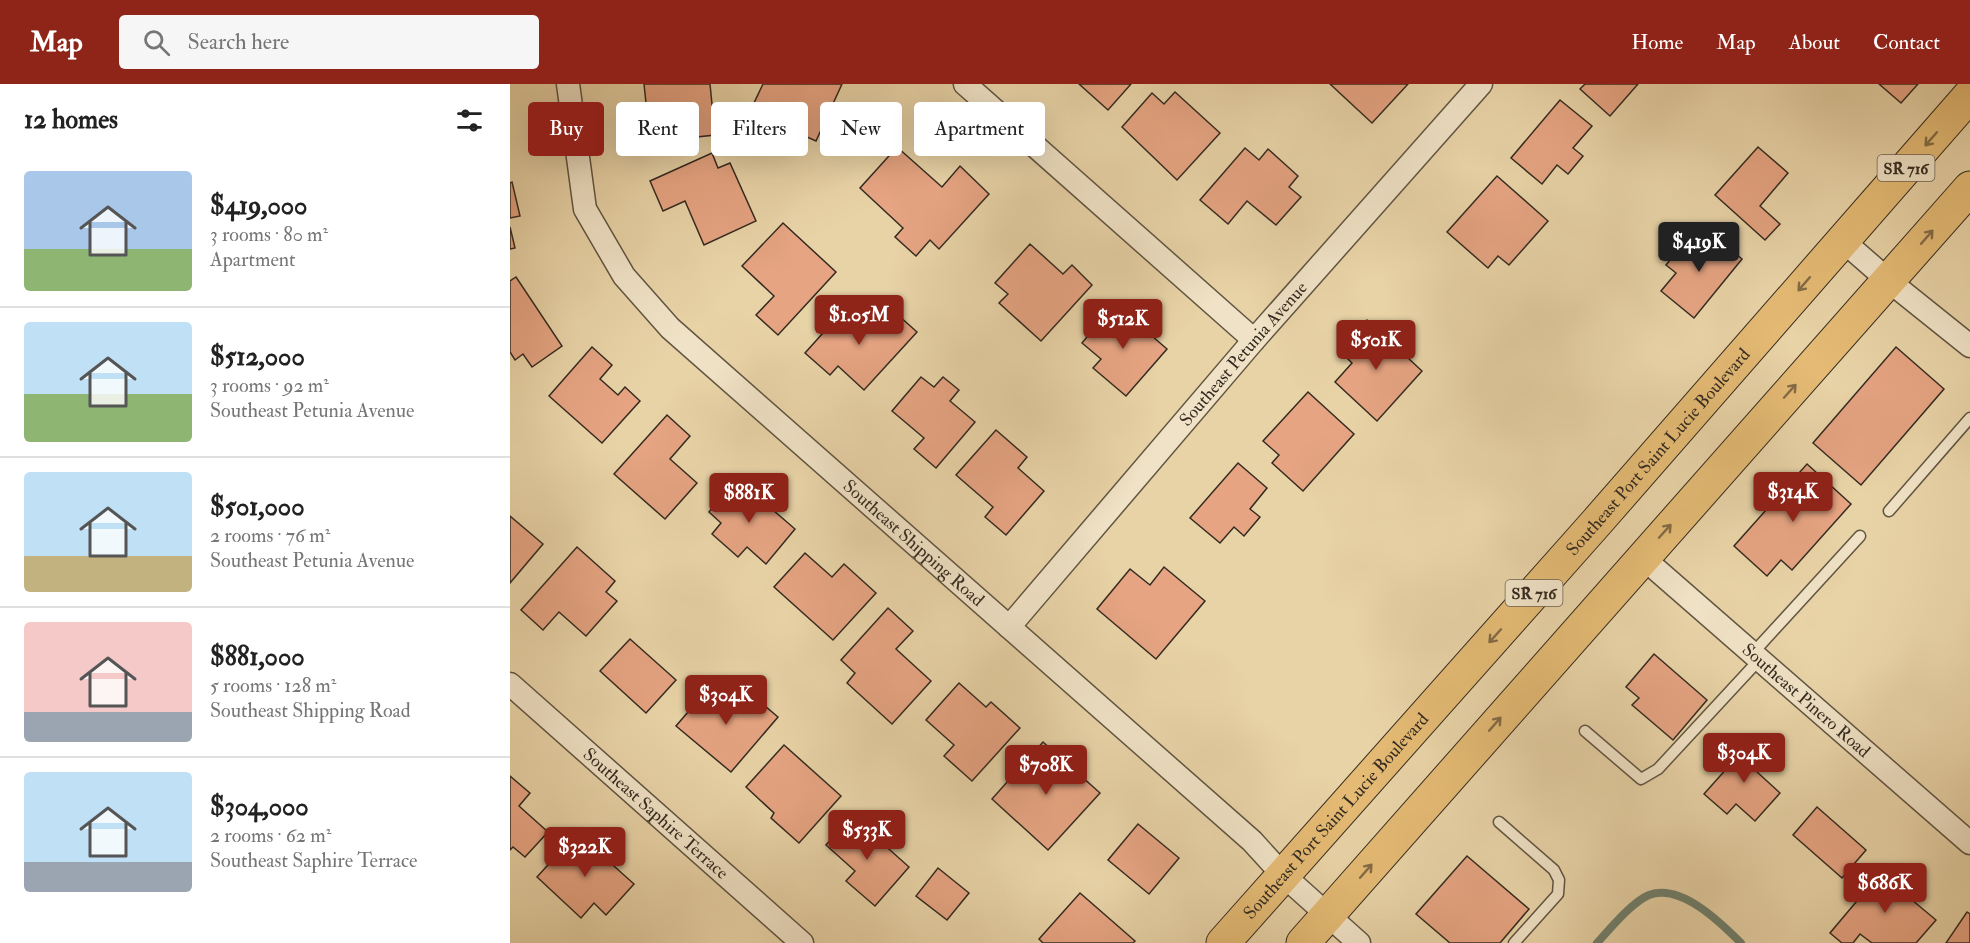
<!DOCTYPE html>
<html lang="en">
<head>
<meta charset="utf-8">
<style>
	body { margin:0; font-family:"IM FELL Double Pica",serif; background:#f6f6f6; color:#222; height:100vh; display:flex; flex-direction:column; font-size:22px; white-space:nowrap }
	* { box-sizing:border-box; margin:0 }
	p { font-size:20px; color:#767676 }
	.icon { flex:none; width:33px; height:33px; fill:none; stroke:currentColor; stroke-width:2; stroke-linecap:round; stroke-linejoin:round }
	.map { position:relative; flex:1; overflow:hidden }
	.panel { display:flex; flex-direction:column; background:#fff; width:510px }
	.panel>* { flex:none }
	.banner { position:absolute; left:18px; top:18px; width:570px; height:54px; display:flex; gap:12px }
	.price { position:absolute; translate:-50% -51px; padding:0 14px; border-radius:6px; background:#8f2418; color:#fff; font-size:20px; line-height:39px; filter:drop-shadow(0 2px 3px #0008) }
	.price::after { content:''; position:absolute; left:50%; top:36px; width:18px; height:14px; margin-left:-9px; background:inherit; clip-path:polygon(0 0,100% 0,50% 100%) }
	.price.on { background:#222; color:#fff }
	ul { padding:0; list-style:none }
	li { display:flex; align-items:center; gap:18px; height:150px; padding:0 24px }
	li+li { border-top:2px solid #e0e0e0 }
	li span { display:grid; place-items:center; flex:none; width:168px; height:120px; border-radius:6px; color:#555 }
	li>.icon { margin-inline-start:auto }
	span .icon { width:72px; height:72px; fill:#fffc; stroke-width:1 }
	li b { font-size:26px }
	h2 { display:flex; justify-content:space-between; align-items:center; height:72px; padding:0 24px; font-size:26px }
	.pill { padding:0 21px; border-radius:6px; background:#fff; box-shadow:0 6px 24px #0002; font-size:21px; line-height:54px }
	.pill.on { background:#8f2418; color:#fff }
	header { display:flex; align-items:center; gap:36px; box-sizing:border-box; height:84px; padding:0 30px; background:#8f2418; color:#fff }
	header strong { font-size:28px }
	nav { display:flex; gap:33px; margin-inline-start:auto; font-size:21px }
	.search { width:420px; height:54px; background:#f6f6f6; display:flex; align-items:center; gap:15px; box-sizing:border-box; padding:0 21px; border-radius:6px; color:#767676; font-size:22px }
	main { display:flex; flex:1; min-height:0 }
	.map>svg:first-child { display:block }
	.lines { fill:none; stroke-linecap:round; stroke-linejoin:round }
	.stream { stroke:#70806e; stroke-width:8 }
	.building { fill:#e6a482; stroke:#342b21; stroke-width:1.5 }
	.service-casing { stroke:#615542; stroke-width:13 }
	.minor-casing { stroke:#615542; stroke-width:25 }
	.primary-casing { stroke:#342b21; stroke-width:35 }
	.service { stroke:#f0e2c6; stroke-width:10 }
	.minor { stroke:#f0e2c6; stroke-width:22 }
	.primary { stroke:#e4ba74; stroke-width:33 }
	.oneway { stroke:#836b46 }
	.labels { text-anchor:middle; stroke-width:5; stroke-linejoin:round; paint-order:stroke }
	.shield { fill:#f0e2c6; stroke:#6c6252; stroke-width:1.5 }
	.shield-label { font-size:16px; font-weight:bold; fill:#342b21 }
	.street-label { font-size:18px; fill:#342b21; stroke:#f0e2c6 }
</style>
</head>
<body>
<header>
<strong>Map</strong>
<div class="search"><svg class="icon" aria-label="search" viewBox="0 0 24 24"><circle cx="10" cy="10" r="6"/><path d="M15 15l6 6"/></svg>Search here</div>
<nav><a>Home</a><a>Map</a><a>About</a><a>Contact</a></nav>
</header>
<main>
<section class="panel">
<h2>12 homes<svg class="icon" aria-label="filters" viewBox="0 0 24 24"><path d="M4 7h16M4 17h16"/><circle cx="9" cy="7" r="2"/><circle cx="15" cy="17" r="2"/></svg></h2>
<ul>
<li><span style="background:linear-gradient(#a9c7e8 65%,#8fb573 0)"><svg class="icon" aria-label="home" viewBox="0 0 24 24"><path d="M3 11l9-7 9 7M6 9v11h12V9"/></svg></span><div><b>$419,000</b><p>3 rooms · 80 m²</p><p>Apartment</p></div></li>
<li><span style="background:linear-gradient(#bfe0f5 60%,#8fb573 0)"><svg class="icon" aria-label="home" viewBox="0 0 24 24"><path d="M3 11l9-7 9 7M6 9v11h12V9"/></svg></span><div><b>$512,000</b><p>3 rooms · 92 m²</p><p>Southeast Petunia Avenue</p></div></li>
<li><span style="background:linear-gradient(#bfe0f5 70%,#c2b280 0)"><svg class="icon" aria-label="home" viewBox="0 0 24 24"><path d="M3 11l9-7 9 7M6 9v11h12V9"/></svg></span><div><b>$501,000</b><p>2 rooms · 76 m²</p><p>Southeast Petunia Avenue</p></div></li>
<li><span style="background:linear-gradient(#f6c9c9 75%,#9aa5b1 0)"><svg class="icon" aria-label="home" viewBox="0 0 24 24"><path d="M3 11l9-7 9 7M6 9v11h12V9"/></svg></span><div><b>$881,000</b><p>5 rooms · 128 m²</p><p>Southeast Shipping Road</p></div></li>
<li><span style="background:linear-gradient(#bfe0f5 75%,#9aa5b1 0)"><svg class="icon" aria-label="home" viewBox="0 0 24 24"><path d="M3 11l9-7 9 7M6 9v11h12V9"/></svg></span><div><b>$304,000</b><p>2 rooms · 62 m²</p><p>Southeast Saphire Terrace</p></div></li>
</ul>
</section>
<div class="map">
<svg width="1460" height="859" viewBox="0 0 1460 859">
	<rect width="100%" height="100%" fill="#e8d3a7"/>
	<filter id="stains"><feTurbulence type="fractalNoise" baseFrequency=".00333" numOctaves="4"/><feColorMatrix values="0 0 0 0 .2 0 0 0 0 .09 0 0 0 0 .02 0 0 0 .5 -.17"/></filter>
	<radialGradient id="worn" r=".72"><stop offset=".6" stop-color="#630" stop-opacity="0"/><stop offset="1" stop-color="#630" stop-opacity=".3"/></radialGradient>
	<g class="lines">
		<!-- stream -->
		<path class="stream" d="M1087,859C1100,845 1122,818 1139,811C1171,799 1211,839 1231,859"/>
	</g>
	<!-- building -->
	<g class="building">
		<polygon points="134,0 200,0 205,51 140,58"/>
		<polygon points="253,0 332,0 306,57 261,37 265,29 244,19"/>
		<polygon points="569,0 621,0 598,26"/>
		<polygon points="820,0 898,0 862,39"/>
		<polygon points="1075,0 1128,0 1100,32 1070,5"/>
		<polygon points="1369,0 1408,0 1391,19"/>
		<polygon points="665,8 710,49 667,96 612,43 642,9 654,20"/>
		<polygon points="1050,16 1082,42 1063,64 1073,72 1058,90 1047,81 1032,100 1001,74"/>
		<polygon points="387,63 432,103 450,82 479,110 429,165 420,156 406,172 385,153 393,144 350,104"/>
		<polygon points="1248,63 1278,89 1250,122 1270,140 1255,156 1205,111"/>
		<polygon points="735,64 749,76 758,65 788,92 779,103 791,113 766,141 737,117 718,140 690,116"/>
		<polygon points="202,69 208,84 220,79 246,137 194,161 175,117 153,127 140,97"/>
		<polygon points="987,92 1038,137 999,181 988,172 978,184 937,148"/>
		<polygon points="2,98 10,132 0,134 0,99"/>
		<polygon points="273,139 326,188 268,251 246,231 264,212 232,182"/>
		<polygon points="0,143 5,164 0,165"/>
		<polygon points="1202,150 1232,175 1184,234 1151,207 1166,189 1156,181 1178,154 1190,164"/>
		<polygon points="520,160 553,190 562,181 582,201 531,257 489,219 498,210 485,199"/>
		<polygon points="6,193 52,262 22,283 13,270 5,276 0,268 0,197"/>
		<polygon points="340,219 373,249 388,231 407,248 354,306 328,282 320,291 295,269"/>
		<polygon points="605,220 657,265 616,312 583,284 591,275 572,259"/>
		<polygon points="857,236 912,287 867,337 825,298 842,279 830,267"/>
		<polygon points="82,263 102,281 90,295 108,311 115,303 130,317 92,359 39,312"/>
		<polygon points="1386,263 1434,305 1351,401 1303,359"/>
		<polygon points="411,293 424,303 433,293 449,306 440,317 465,338 426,384 404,365 414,354 382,327"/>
		<polygon points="798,308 844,350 793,407 762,379 769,371 753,357"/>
		<polygon points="157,331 180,352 160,375 187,399 155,435 104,390"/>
		<polygon points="486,346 517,373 508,384 534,407 496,451 475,433 483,423 446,391"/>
		<polygon points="728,379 757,404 740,425 750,433 734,452 724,443 710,459 680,434"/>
		<polygon points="1297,380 1341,420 1282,486 1271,476 1257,492 1224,462"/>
		<polygon points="227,395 285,445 256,480 237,463 228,473 202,450 211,439 199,428"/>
		<polygon points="0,432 33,460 0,499"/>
		<polygon points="67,463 105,497 96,508 107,517 76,552 49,528 33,546 11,526"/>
		<polygon points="295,469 322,493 334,480 366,509 323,556 264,503"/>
		<polygon points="654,483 695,517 646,575 587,525 620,485 640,501"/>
		<polygon points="378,524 403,547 386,565 421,597 382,640 337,599 345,589 331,576"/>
		<polygon points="120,555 166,596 136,629 90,587"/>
		<polygon points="1144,570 1197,616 1163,656 1122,621 1129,614 1116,603"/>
		<polygon points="203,599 232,623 242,611 268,633 221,688 166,642"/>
		<polygon points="449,599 476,623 481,618 510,644 462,697 434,672 444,661 416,636"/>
		<polygon points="1244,654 1261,670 1246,687 1270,709 1245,737 1226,720 1217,730 1194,710"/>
		<polygon points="533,658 590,709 538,766 482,715"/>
		<polygon points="274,661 331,712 289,759 261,734 264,729 236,703"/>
		<polygon points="0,692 20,709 9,722 38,748 15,773 3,763 0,766"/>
		<polygon points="1307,723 1356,766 1332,794 1283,751"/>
		<polygon points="342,732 399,783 365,822 336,797 345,787 316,761"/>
		<polygon points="628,740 669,774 639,810 598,776"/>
		<polygon points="67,749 124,800 96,831 84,819 71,834 27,793"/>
		<polygon points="957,772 1019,825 990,859 940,859 906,830"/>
		<polygon points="1378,780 1404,802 1396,811 1426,836 1406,859 1362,859 1350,850 1343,859 1332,859 1320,849"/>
		<polygon points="428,784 459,809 437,836 406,812"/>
		<polygon points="570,809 625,857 623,859 533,859 529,855"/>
		<polygon points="1457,828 1460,830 1460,859 1436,859"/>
	</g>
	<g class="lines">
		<!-- service casing -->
		<g class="service-casing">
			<g id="service">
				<polyline points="1379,427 1460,334"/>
				<polyline points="1242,570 1350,452"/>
				<polyline points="1075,647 1131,695 1148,685 1249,576"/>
				<polyline points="989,738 1044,786 1049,796 1048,810 1004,859"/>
			</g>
		</g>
		<!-- minor casing -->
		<g class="minor-casing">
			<g id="minor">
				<path id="s1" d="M58,0L75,125L114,192L160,244L742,757L773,791L849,859"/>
				<polyline points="455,0 744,256"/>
				<polyline points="1332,156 1379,197 1460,262"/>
				<path id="s2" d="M1132,473L1460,759"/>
				<path id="s3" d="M499,543L744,256L971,0"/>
				<path id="s4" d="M0,600L292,859"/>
			</g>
		</g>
		<!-- primary casing -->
		<g class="primary-casing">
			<g id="primary">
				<path id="s5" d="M713,859L1086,439L1460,11"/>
				<polyline points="793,859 1460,104"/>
			</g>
		</g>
		<!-- service -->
		<use href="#service" class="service"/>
		<!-- minor -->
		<use href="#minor" class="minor"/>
		<!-- primary -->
		<use href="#primary" class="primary"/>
	</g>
	<!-- one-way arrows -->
	<defs><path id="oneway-shaft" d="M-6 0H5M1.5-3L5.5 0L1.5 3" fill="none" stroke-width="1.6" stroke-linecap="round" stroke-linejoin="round" transform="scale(1.5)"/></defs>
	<g class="oneway">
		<use href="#oneway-shaft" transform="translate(1421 55) rotate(131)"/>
		<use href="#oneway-shaft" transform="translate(1417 153) rotate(-49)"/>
		<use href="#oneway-shaft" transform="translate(1294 200) rotate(131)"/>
		<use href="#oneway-shaft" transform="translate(1280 307) rotate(-48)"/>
		<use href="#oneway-shaft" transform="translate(1155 447) rotate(-48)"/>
		<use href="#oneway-shaft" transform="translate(985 552) rotate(132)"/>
		<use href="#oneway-shaft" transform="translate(985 640) rotate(-49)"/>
		<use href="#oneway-shaft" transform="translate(856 787) rotate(-49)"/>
	</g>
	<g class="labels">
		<!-- shield labels -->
		<g class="shield">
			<rect x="1367.5" y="71" width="57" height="26" rx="4.5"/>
			<rect x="995.5" y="496" width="57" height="26" rx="4.5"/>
		</g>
		<g class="shield-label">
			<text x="1396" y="90">SR 716</text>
			<text x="1024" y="515">SR 716</text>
		</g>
		<!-- street labels -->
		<g class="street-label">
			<text dy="6" stroke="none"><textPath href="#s3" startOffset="360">Southeast Petunia Avenue</textPath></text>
			<text dy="6" stroke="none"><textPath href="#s5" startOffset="656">Southeast Port Saint Lucie Boulevard</textPath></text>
			<text dy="6" stroke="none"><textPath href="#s1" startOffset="598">Southeast Shipping Road</textPath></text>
			<text dy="6" stroke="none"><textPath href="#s2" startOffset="218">Southeast Pinero Road</textPath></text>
			<text dy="6" stroke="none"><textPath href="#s4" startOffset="195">Southeast Saphire Terrace</textPath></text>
			<text dy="6" stroke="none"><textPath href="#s5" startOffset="170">Southeast Port Saint Lucie Boulevard</textPath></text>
		</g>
	</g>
	<rect width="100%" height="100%" filter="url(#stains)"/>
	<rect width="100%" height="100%" fill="url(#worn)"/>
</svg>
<b class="price on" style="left:1189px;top:189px">$419K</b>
<b class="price" style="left:349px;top:262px">$1.05M</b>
<b class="price" style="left:613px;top:266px">$512K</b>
<b class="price" style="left:866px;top:287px">$501K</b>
<b class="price" style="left:1283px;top:439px">$314K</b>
<b class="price" style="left:239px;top:440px">$881K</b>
<b class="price" style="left:216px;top:642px">$304K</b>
<b class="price" style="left:1234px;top:700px">$304K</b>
<b class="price" style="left:536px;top:712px">$708K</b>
<b class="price" style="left:357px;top:777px">$533K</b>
<b class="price" style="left:75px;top:794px">$322K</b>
<b class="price" style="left:1375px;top:830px">$686K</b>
<div class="banner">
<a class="pill on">Buy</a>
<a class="pill">Rent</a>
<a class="pill">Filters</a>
<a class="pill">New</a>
<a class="pill">Apartment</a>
</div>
</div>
</main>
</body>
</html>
